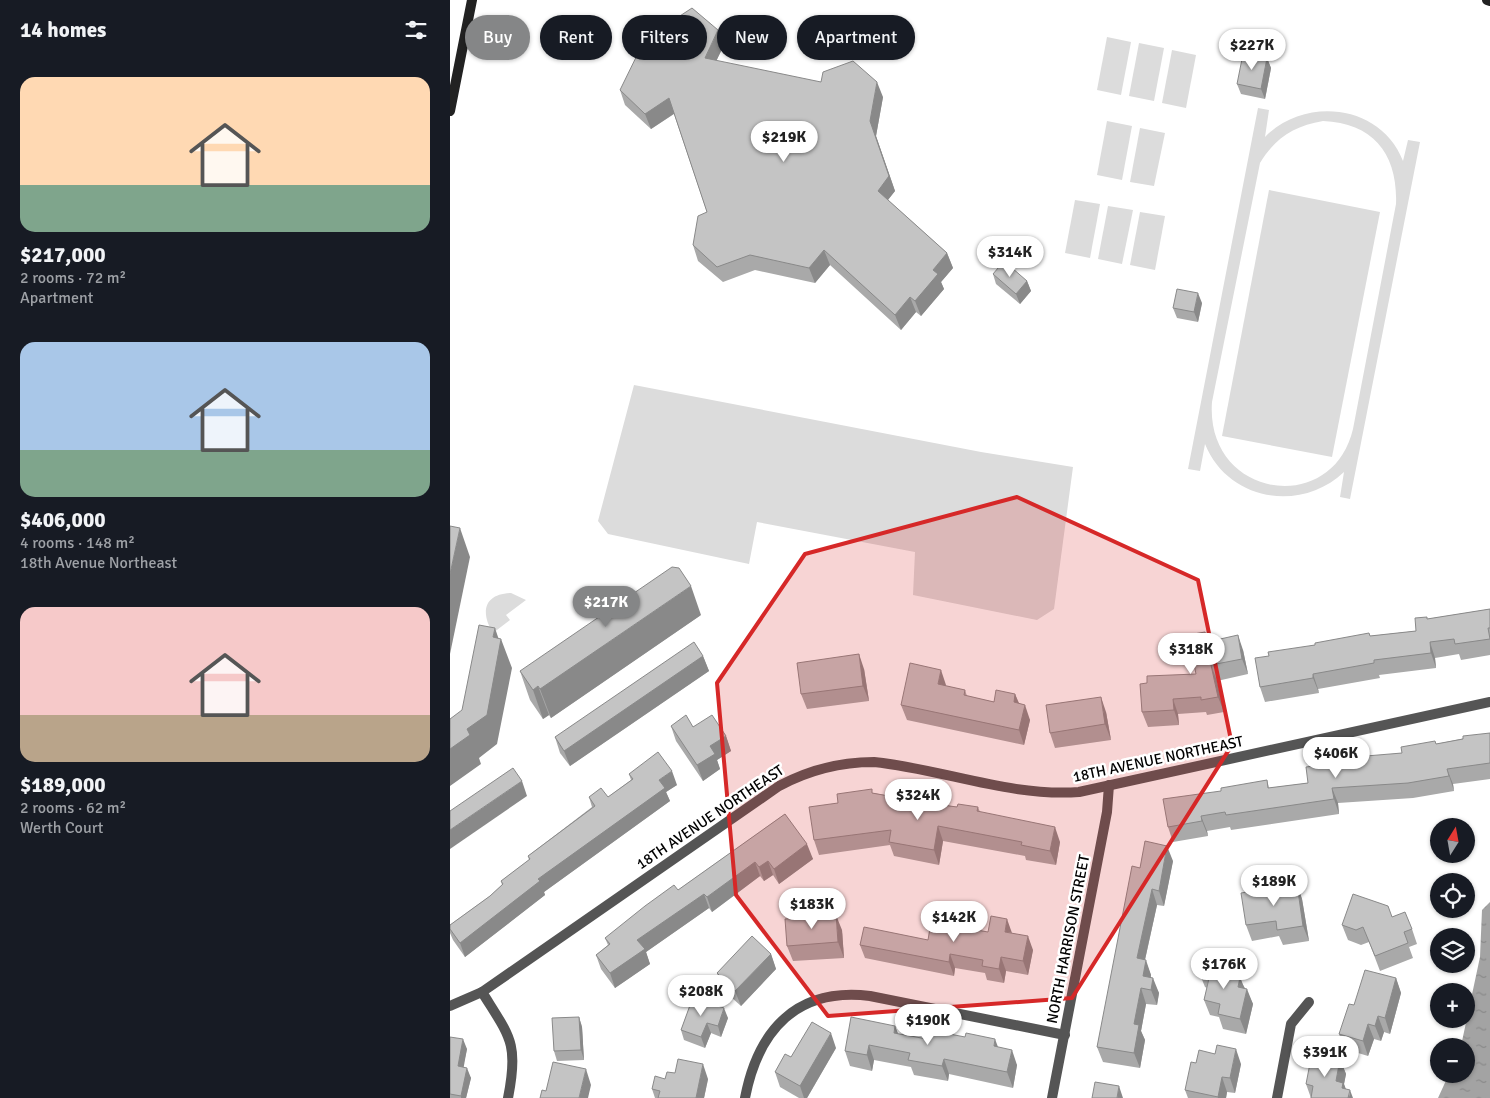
<!DOCTYPE html>
<html lang="en">
<head>
<meta charset="utf-8">
<style>
	body { margin:0; font-family:Signika,sans-serif; background:#20242c; color:#f1f3f6; height:100vh; display:flex; flex-direction:column; font-size:19px; white-space:nowrap }
	* { box-sizing:border-box; margin:0 }
	p { font-size:16px; color:#9ea1a6 }
	.icon { flex:none; width:28px; height:28px; fill:none; stroke:currentColor; stroke-width:2; stroke-linecap:round; stroke-linejoin:round }
	.map { position:relative; flex:1; overflow:hidden }
	.details { display:flex; flex-direction:column; background:#171b24; width:450px }
	.details>* { flex:none }
	.hud { position:absolute; left:15px; top:15px; width:475px; height:45px; display:flex; gap:10px }
	.needle { width:32px; rotate:11deg }
	.buttons { position:absolute; left:980px; top:818px; display:grid; gap:10px }
	.buttons a { display:grid; place-items:center; width:45px; height:45px; border-radius:50%; background:#171b24; box-shadow:0 1px 4px #0004; font-size:25px }
	.price { position:absolute; translate:-50% -42px; padding:0 11px; border-radius:18px; background:#fff; color:#222; font-size:16px; line-height:32px; filter:drop-shadow(0 1px 2px #0008) }
	.price::after { content:''; position:absolute; left:50%; top:30px; width:15px; height:11px; margin-left:-8px; background:inherit; clip-path:polygon(0 0,100% 0,50% 100%) }
	.price.on { background:#858687; color:#fff }
	ul { padding:0; list-style:none }
	li { display:grid; align-content:center; gap:10px; height:265px; padding:0 20px }
	li span { display:grid; place-items:center; height:155px; border-radius:15px; color:#555 }
	li>.icon { margin-inline-start:auto }
	span .icon { width:90px; height:90px; fill:#fffc; stroke-width:1 }
	li b { font-size:21px }
	h2 { display:flex; justify-content:space-between; align-items:center; height:60px; padding:0 20px; font-size:21px }
	.chip { padding:0 18px; border-radius:22px; background:#171b24; box-shadow:0 1px 4px #0004; font-size:18px; line-height:45px }
	.chip.on { background:#858687; color:#fff }
	main { display:flex; flex:1; min-height:0 }
	.map>svg:first-child { display:block }
	.park { fill:#dcdcdc; fill-rule:evenodd }
	.water { fill:url(#water-ripples) }
	.lines { fill:none; stroke-linecap:round; stroke-linejoin:round }
	.street { stroke:#555; stroke-width:10 }
	.secondary { stroke:#222; stroke-width:10 }
	.wall { fill:#a9a9a9 }
	.shaded-wall { fill:#898989 }
	.building { fill:#c4c4c4; stroke:#898989 }
	.marked { fill:#d62828; fill-opacity:0.2; stroke:#d62828; stroke-width:4; stroke-linejoin:round }
	.labels { text-anchor:middle; stroke-width:5; stroke-linejoin:round; paint-order:stroke }
	.street-label { font-size:15px; fill:#000; stroke:#fff }
</style>
</head>
<body>
<main>
<section class="details">
<h2>14 homes<svg class="icon" aria-label="filters" viewBox="0 0 24 24"><path d="M4 7h16M4 17h16"/><circle cx="9" cy="7" r="2"/><circle cx="15" cy="17" r="2"/></svg></h2>
<ul>
<li><span style="background:linear-gradient(#ffd9b3 70%,#7fa58c 0)"><svg class="icon" aria-label="home" viewBox="0 0 24 24"><path d="M3 11l9-7 9 7M6 9v11h12V9"/></svg></span><div><b>$217,000</b><p>2 rooms · 72 m²</p><p>Apartment</p></div></li>
<li><span style="background:linear-gradient(#a9c7e8 70%,#7fa58c 0)"><svg class="icon" aria-label="home" viewBox="0 0 24 24"><path d="M3 11l9-7 9 7M6 9v11h12V9"/></svg></span><div><b>$406,000</b><p>4 rooms · 148 m²</p><p>18th Avenue Northeast</p></div></li>
<li><span style="background:linear-gradient(#f6c9c9 70%,#b9a48a 0)"><svg class="icon" aria-label="home" viewBox="0 0 24 24"><path d="M3 11l9-7 9 7M6 9v11h12V9"/></svg></span><div><b>$189,000</b><p>2 rooms · 62 m²</p><p>Werth Court</p></div></li>
</ul>
</section>
<div class="map">
<svg width="1040" height="1098" viewBox="0 0 1040 1098">
	<defs>
		<pattern id="water-ripples" width="26" height="14" patternUnits="userSpaceOnUse" patternTransform="scale(1.25)"><rect width="26" height="14" fill="#a3a3a3"/><path d="M2 4q2-2 4 0t4 0M15 11q2-2 4 0t4 0" fill="none" stroke="#8b8b8b"/></pattern>
	</defs>
	<rect width="100%" height="100%" fill="#fff"/>
	<!-- park -->
	<g class="park">
		<polygon points="657,37 681,42 671,95 647,90"/>
		<polygon points="689,43 714,48 704,101 679,96"/>
		<polygon points="722,50 746,55 736,108 712,103"/>
		<path d="M808,108L819,110L815,137C855,96 931,104 953,161L958,140L970,142L900,499L890,497L894,472C851,513 778,501 755,444L750,471L738,469ZM873,121C924,123 948,155 946,204L903,429C882,518 755,498 762,402L810,163C825,138 844,126 873,121Z"/>
		<polygon points="657,121 682,126 672,180 647,175"/>
		<polygon points="690,128 715,133 704,186 680,182"/>
		<polygon points="819,190 930,212 882,457 772,436"/>
		<polygon points="625,200 650,204 640,258 615,253"/>
		<polygon points="658,206 683,210 672,264 648,259"/>
		<polygon points="690,212 715,216 705,270 680,265"/>
		<polygon points="184,385 531,452 623,467 604,609 587,620 463,595 465,552 307,522 299,564 158,534 148,521"/>
		<path d="M61,593L76,600L56,615L60,620L43,633C30,612 34,594 61,593Z"/>
	</g>
	<!-- water -->
	<polygon class="water" points="1040,902 1040,1098 988,1098 999,1074 1016,1074 1016,1046 1011,1046 1030,957 1032,910"/>
	<g class="lines">
		<!-- street -->
		<g class="street">
			<path d="M32,992C60,1037 69,1043 58,1098"/>
			<path d="M0,1006L32,992L329,786C359,770 390,762 424,762C492,769 560,797 629,792L1040,702"/>
			<path d="M295,1098C308,1030 347,987 420,996L615,1035"/>
			<polyline points="602,1098 657,812 659,785"/>
			<polyline points="827,1098 841,1024 859,1002"/>
		</g>
		<!-- secondary -->
		<g class="secondary">
			<polyline points="1037,0 1040,1"/>
			<polyline points="0,111 22,0"/>
		</g>
	</g>
	<!-- wall -->
	<g class="wall">
		<polygon points="274,45 266,61 433,97 426,136 445,191 438,200 497,253 503,268 491,282 494,289 471,316 466,312 451,330 380,265 365,283 305,270 273,282 248,261 243,245 257,212 224,114 201,129 175,105 170,90"/>
		<polygon points="817,58 821,68 815,99 791,94 787,84"/>
		<polygon points="543,274 577,281 581,291 570,304 546,284"/>
		<polygon points="752,303 748,322 727,318 723,308"/>
		<polygon points="1040,609 1040,655 1011,660 1009,654 985,658 986,668 929,675 930,678 868,689 869,693 815,702 810,687 819,656 865,645 920,636 966,631 977,617 977,619"/>
		<polygon points="251,615 101,718 99,715 93,719 80,700 70,671"/>
		<polygon points="755,632 758,641 793,650 798,674 767,681 774,712 757,715 756,712 728,714 729,725 698,727 692,712 697,683 746,674"/>
		<polygon points="253,656 259,671 120,766 110,753 105,737"/>
		<polygon points="414,669 419,701 357,709 351,694"/>
		<polygon points="496,685 496,686 515,690 517,696 544,702 565,694 569,703 580,720 574,745 457,720 451,705"/>
		<polygon points="656,712 661,740 605,748 600,733"/>
		<polygon points="221,726 276,736 281,751 267,760 270,769 253,781 226,741"/>
		<polygon points="1040,733 1040,779 1003,784 1004,791 963,798 888,803 889,814 781,830 780,827 757,831 758,836 723,842 718,827 771,791 817,780 819,788 858,783 893,762 952,753 986,744"/>
		<polygon points="179,774 227,785 216,792 220,801 94,892 95,895 15,957 3,940 0,933 0,925 40,896 52,885 51,881 79,860 78,856 142,807 139,797 158,797 181,780"/>
		<polygon points="423,793 507,807 528,807 530,812 610,842 606,865 576,860 575,856 493,841 489,865 444,856 440,845 369,855 364,840 388,803"/>
		<polygon points="335,814 363,859 329,884 323,875 314,881 310,876 262,912 259,908 196,952 200,964 165,988 151,969 146,955 158,945 155,938 228,890"/>
		<polygon points="723,861 714,906 707,905 695,960 701,975 701,978 709,993 707,1005 696,1004 691,1031 695,1040 690,1068 653,1062 647,1047 690,868"/>
		<polygon points="847,884 852,899 859,941 833,945 829,936 802,941 796,925"/>
		<polygon points="942,917 962,929 967,944 959,947 963,958 930,971 919,942 911,945 898,940 892,925"/>
		<polygon points="392,930 394,958 343,961 337,946"/>
		<polygon points="538,932 562,933 583,950 578,975 556,971 554,983 537,980 535,973 505,968 504,976 415,958 410,945 478,940"/>
		<polygon points="321,954 326,969 291,1006 272,989 267,973"/>
		<polygon points="783,968 787,976 795,988 803,1004 796,1034 773,1029 769,1017 760,1015 754,1000 757,988 755,987 749,972"/>
		<polygon points="946,978 951,993 940,1034 934,1032 931,1041 924,1039 918,1056 895,1049 889,1034 904,1005"/>
		<polygon points="243,997 278,1018 271,1037 261,1033 255,1048 234,1040 231,1030"/>
		<polygon points="129,1017 132,1027 134,1060 107,1061 104,1051"/>
		<polygon points="445,1026 448,1034 477,1039 548,1047 567,1065 563,1088 499,1074 498,1081 464,1075 461,1067 424,1060 422,1071 400,1066 395,1051"/>
		<polygon points="0,1037 17,1049 13,1067 21,1078 16,1098 0,1098"/>
		<polygon points="386,1048 357,1098 349,1098 330,1087 325,1072 341,1057"/>
		<polygon points="890,1059 896,1074 894,1084 895,1089 861,1098 856,1084"/>
		<polygon points="746,1063 791,1064 785,1093 777,1092 776,1098 738,1098 735,1090"/>
		<polygon points="215,1079 258,1079 254,1098 205,1098 202,1089"/>
	</g>
	<!-- shaded-wall -->
	<g class="shaded-wall">
		<polygon points="268,30 274,45 260,74 255,58"/>
		<polygon points="817,58 821,68 815,99 811,89"/>
		<polygon points="427,82 433,97 426,136 445,191 433,206 428,191 420,121"/>
		<polygon points="219,98 225,113 201,129 195,114"/>
		<polygon points="374,250 380,265 365,283 359,268"/>
		<polygon points="497,253 503,268 491,282 494,289 471,316 465,301 483,270"/>
		<polygon points="577,281 581,291 570,304 566,294"/>
		<polygon points="748,293 752,303 748,322 744,312"/>
		<polygon points="460,297 466,312 451,330 445,315"/>
		<polygon points="10,528 20,557 0,654 0,574"/>
		<polygon points="241,586 251,615 101,718 90,689"/>
		<polygon points="45,628 50,643 51,639 62,668 47,744 29,758 31,764 0,786 0,749 17,729 43,637"/>
		<polygon points="788,635 793,650 798,674 792,659"/>
		<polygon points="980,642 985,658 986,668 981,653"/>
		<polygon points="409,654 414,669 419,701 413,686"/>
		<polygon points="253,656 259,671 120,766 114,751"/>
		<polygon points="761,665 767,681 774,712 768,697"/>
		<polygon points="491,670 496,685 493,700 488,684"/>
		<polygon points="863,674 868,689 869,693 863,678"/>
		<polygon points="88,686 99,715 93,719 83,690"/>
		<polygon points="565,694 571,709 564,702"/>
		<polygon points="651,697 656,712 661,740 655,724"/>
		<polygon points="723,699 728,714 729,725 724,710"/>
		<polygon points="575,705 580,720 574,745 569,730"/>
		<polygon points="276,736 281,751 267,760 270,769 253,781 247,765 260,746"/>
		<polygon points="997,769 1003,784 1004,791 999,776"/>
		<polygon points="222,771 227,785 216,792 220,801 94,892 95,895 15,957 10,943 209,780"/>
		<polygon points="72,781 77,796 0,849 0,830"/>
		<polygon points="882,788 888,803 889,814 884,799"/>
		<polygon points="751,816 757,831 758,836 752,821"/>
		<polygon points="488,826 493,841 489,865 484,850"/>
		<polygon points="605,827 610,842 606,865 600,851"/>
		<polygon points="357,844 363,859 329,884 324,869"/>
		<polygon points="717,846 723,861 714,906 709,891"/>
		<polygon points="318,861 323,875 314,881 309,867"/>
		<polygon points="305,862 310,876 262,912 257,897"/>
		<polygon points="847,884 852,899 859,941 853,926"/>
		<polygon points="702,889 707,905 692,973 687,958"/>
		<polygon points="254,894 259,908 196,952 200,964 165,988 160,973 187,940"/>
		<polygon points="386,915 392,930 394,958 388,942"/>
		<polygon points="557,919 562,933 555,932"/>
		<polygon points="578,936 583,950 578,975 573,961"/>
		<polygon points="321,954 326,969 291,1006 285,991"/>
		<polygon points="500,954 505,968 504,976 499,962"/>
		<polygon points="551,957 556,971 554,983 549,969"/>
		<polygon points="696,960 701,975 698,990 693,976"/>
		<polygon points="783,968 789,983 782,975"/>
		<polygon points="790,977 796,992 788,987"/>
		<polygon points="703,978 709,993 707,1005 701,990"/>
		<polygon points="946,978 951,993 940,1034 935,1018"/>
		<polygon points="691,988 696,1004 691,1031 695,1040 690,1068 684,1053 684,1024"/>
		<polygon points="797,989 803,1004 796,1034 790,1019"/>
		<polygon points="274,1008 278,1018 271,1037 268,1026"/>
		<polygon points="928,1016 934,1032 931,1041 925,1026"/>
		<polygon points="129,1017 132,1027 134,1060 131,1050"/>
		<polygon points="257,1023 261,1033 255,1048 251,1037"/>
		<polygon points="918,1024 924,1039 918,1056 913,1041"/>
		<polygon points="445,1026 451,1041 444,1033"/>
		<polygon points="381,1033 386,1048 357,1098 354,1098 350,1086"/>
		<polygon points="13,1039 17,1049 12,1076 8,1066"/>
		<polygon points="545,1039 551,1055 544,1046"/>
		<polygon points="419,1045 424,1060 422,1071 417,1055"/>
		<polygon points="786,1049 791,1064 785,1093 780,1078"/>
		<polygon points="562,1050 567,1065 563,1088 557,1072"/>
		<polygon points="494,1059 499,1074 498,1081 492,1066"/>
		<polygon points="890,1059 896,1074 894,1084 899,1097 900,1090 903,1098 896,1098 886,1081"/>
		<polygon points="253,1064 258,1079 254,1098 246,1098"/>
		<polygon points="17,1068 21,1078 16,1098 11,1098 11,1096"/>
		<polygon points="136,1069 141,1085 138,1098 129,1098"/>
		<polygon points="772,1077 777,1092 776,1098 768,1098 768,1097"/>
		<polygon points="669,1086 673,1098 667,1098"/>
	</g>
	<!-- building -->
	<g class="building">
		<polygon points="242,8 268,30 255,58 371,82 373,72 403,61 427,82 420,121 439,176 428,191 497,253 483,270 488,274 465,301 460,297 445,315 374,250 359,268 300,255 267,267 243,245 248,216 257,212 219,98 195,114 170,90 195,39"/>
		<polygon points="793,54 817,58 811,89 787,84"/>
		<polygon points="554,261 577,281 566,294 543,274"/>
		<polygon points="727,289 748,293 744,312 723,308"/>
		<polygon points="0,526 10,528 0,574"/>
		<polygon points="222,567 229,568 241,586 90,689 88,686 83,690 70,671"/>
		<polygon points="1040,609 1040,628 1038,628 1040,639 1005,644 1004,639 980,642 981,653 924,660 924,663 863,674 863,678 810,687 805,658 819,656 818,652 865,645 865,643 919,633 920,636 966,631 965,618 977,617 977,619"/>
		<polygon points="29,625 45,628 43,637 51,639 37,715 17,729 20,735 0,749 0,719 12,710"/>
		<polygon points="755,632 757,642 788,635 792,659 761,665 768,697 751,700 751,697 723,699 724,710 692,712 690,684 697,683 697,676 746,674 738,635"/>
		<polygon points="244,642 253,656 114,751 105,737"/>
		<polygon points="409,654 413,686 351,694 347,663"/>
		<polygon points="460,663 491,670 488,684 515,690 514,695 544,702 546,690 565,694 564,702 575,705 569,730 451,705"/>
		<polygon points="651,697 655,724 600,733 596,705"/>
		<polygon points="236,715 243,727 262,715 276,736 260,746 265,754 247,765 221,726"/>
		<polygon points="1040,733 1040,763 997,769 999,776 958,783 882,788 884,799 776,815 775,812 751,816 752,821 718,827 713,799 771,791 771,788 817,780 818,788 858,783 856,767 893,762 892,758 952,753 951,747 985,741 986,744 1013,739 1013,736"/>
		<polygon points="208,752 222,771 209,780 215,788 88,879 90,881 10,943 0,929 0,925 40,896 53,884 51,881 80,859 78,856 145,806 139,797 151,788 158,797 183,779 179,774"/>
		<polygon points="63,768 72,781 0,830 0,811"/>
		<polygon points="422,789 422,793 477,803 507,807 508,804 528,807 527,811 605,827 600,851 571,845 572,842 488,826 484,850 439,842 441,830 364,840 359,807 388,803 387,794"/>
		<polygon points="335,814 357,844 324,869 318,861 309,867 305,862 257,897 254,894 187,940 195,949 160,973 146,955 160,944 155,938 195,906 224,885 228,890"/>
		<polygon points="695,841 717,846 709,891 702,889 687,958 696,960 693,976 703,978 701,990 691,988 684,1024 689,1025 684,1053 647,1047 682,866 690,868"/>
		<polygon points="847,884 853,926 827,930 826,921 796,925 791,893"/>
		<polygon points="903,894 938,906 942,917 955,912 962,929 954,932 958,943 925,956 913,927 906,930 892,925"/>
		<polygon points="386,915 388,942 337,946 335,919"/>
		<polygon points="541,916 557,919 555,932 578,936 573,961 551,957 549,969 532,966 533,960 500,954 499,962 410,945 414,927 478,940 481,922 538,932"/>
		<polygon points="302,936 321,954 285,991 267,973"/>
		<polygon points="752,961 783,968 782,975 790,977 788,987 797,989 790,1019 768,1014 770,1004 754,1000 760,974 749,972"/>
		<polygon points="915,970 946,978 935,1018 928,1016 925,1026 918,1024 913,1041 889,1034 899,1004 904,1005"/>
		<polygon points="243,997 274,1008 268,1026 257,1023 251,1037 231,1030"/>
		<polygon points="129,1017 131,1050 104,1051 102,1018"/>
		<polygon points="401,1017 445,1026 444,1033 477,1039 479,1030 515,1037 516,1033 545,1039 544,1046 562,1050 557,1072 494,1059 492,1066 458,1060 460,1053 419,1045 417,1055 395,1051"/>
		<polygon points="362,1022 381,1033 350,1086 325,1072 335,1054 341,1057"/>
		<polygon points="0,1037 13,1039 8,1066 17,1068 11,1096 0,1094"/>
		<polygon points="767,1045 786,1049 780,1078 772,1077 768,1097 735,1090 741,1062 746,1063 749,1050 765,1054"/>
		<polygon points="862,1053 890,1059 886,1081 893,1083 892,1088 900,1090 898,1098 861,1098 863,1086 856,1084"/>
		<polygon points="228,1059 253,1064 246,1098 208,1098 210,1091 202,1089 205,1076 215,1079 217,1072 225,1073"/>
		<polygon points="103,1062 136,1069 129,1098 90,1098 92,1090 96,1091"/>
		<polygon points="645,1082 669,1086 667,1098 642,1098"/>
	</g>
	<!-- marked area -->
	<path class="marked" d="M567,497L748,580L782,745L622,998L378,1016L286,895L267,683L355,554Z"/>
	<g class="labels">
		<!-- street labels -->
		<g class="street-label">
			<text transform="translate(708 759) rotate(-12)" y="5">18TH AVENUE NORTHEAST</text>
			<text transform="translate(260 817) rotate(-34)" y="5">18TH AVENUE NORTHEAST</text>
			<text transform="translate(618 939) rotate(-79)" y="5">NORTH HARRISON STREET</text>
		</g>
	</g>
</svg>
<div class="buttons">
<a><svg class="needle" viewBox="-14 -14 28 28"><path d="M0-13l5 13h-10z" fill="#e53935"/><path d="M0 13l5-13h-10z" fill="#9ea1a6"/></svg></a>
<a><svg class="icon" aria-label="locate" viewBox="0 0 24 24"><circle cx="12" cy="12" r="6"/><path d="M12 2v4M12 18v4M2 12h4M18 12h4"/></svg></a>
<a><svg class="icon" aria-label="layers" viewBox="0 0 24 24"><path d="M12 4l9 5-9 5-9-5zM3 14l9 5 9-5"/></svg></a>
<a>+</a>
<a>−</a>
</div>
<b class="price" style="left:802px;top:71px">$227K</b>
<b class="price" style="left:334px;top:163px">$219K</b>
<b class="price" style="left:560px;top:278px">$314K</b>
<b class="price on" style="left:156px;top:628px">$217K</b>
<b class="price" style="left:741px;top:675px">$318K</b>
<b class="price" style="left:886px;top:779px">$406K</b>
<b class="price" style="left:468px;top:821px">$324K</b>
<b class="price" style="left:824px;top:907px">$189K</b>
<b class="price" style="left:362px;top:930px">$183K</b>
<b class="price" style="left:504px;top:943px">$142K</b>
<b class="price" style="left:774px;top:990px">$176K</b>
<b class="price" style="left:251px;top:1017px">$208K</b>
<b class="price" style="left:478px;top:1046px">$190K</b>
<b class="price" style="left:875px;top:1078px">$391K</b>
<div class="hud">
<a class="chip on">Buy</a>
<a class="chip">Rent</a>
<a class="chip">Filters</a>
<a class="chip">New</a>
<a class="chip">Apartment</a>
</div>
</div>
</main>
</body>
</html>
